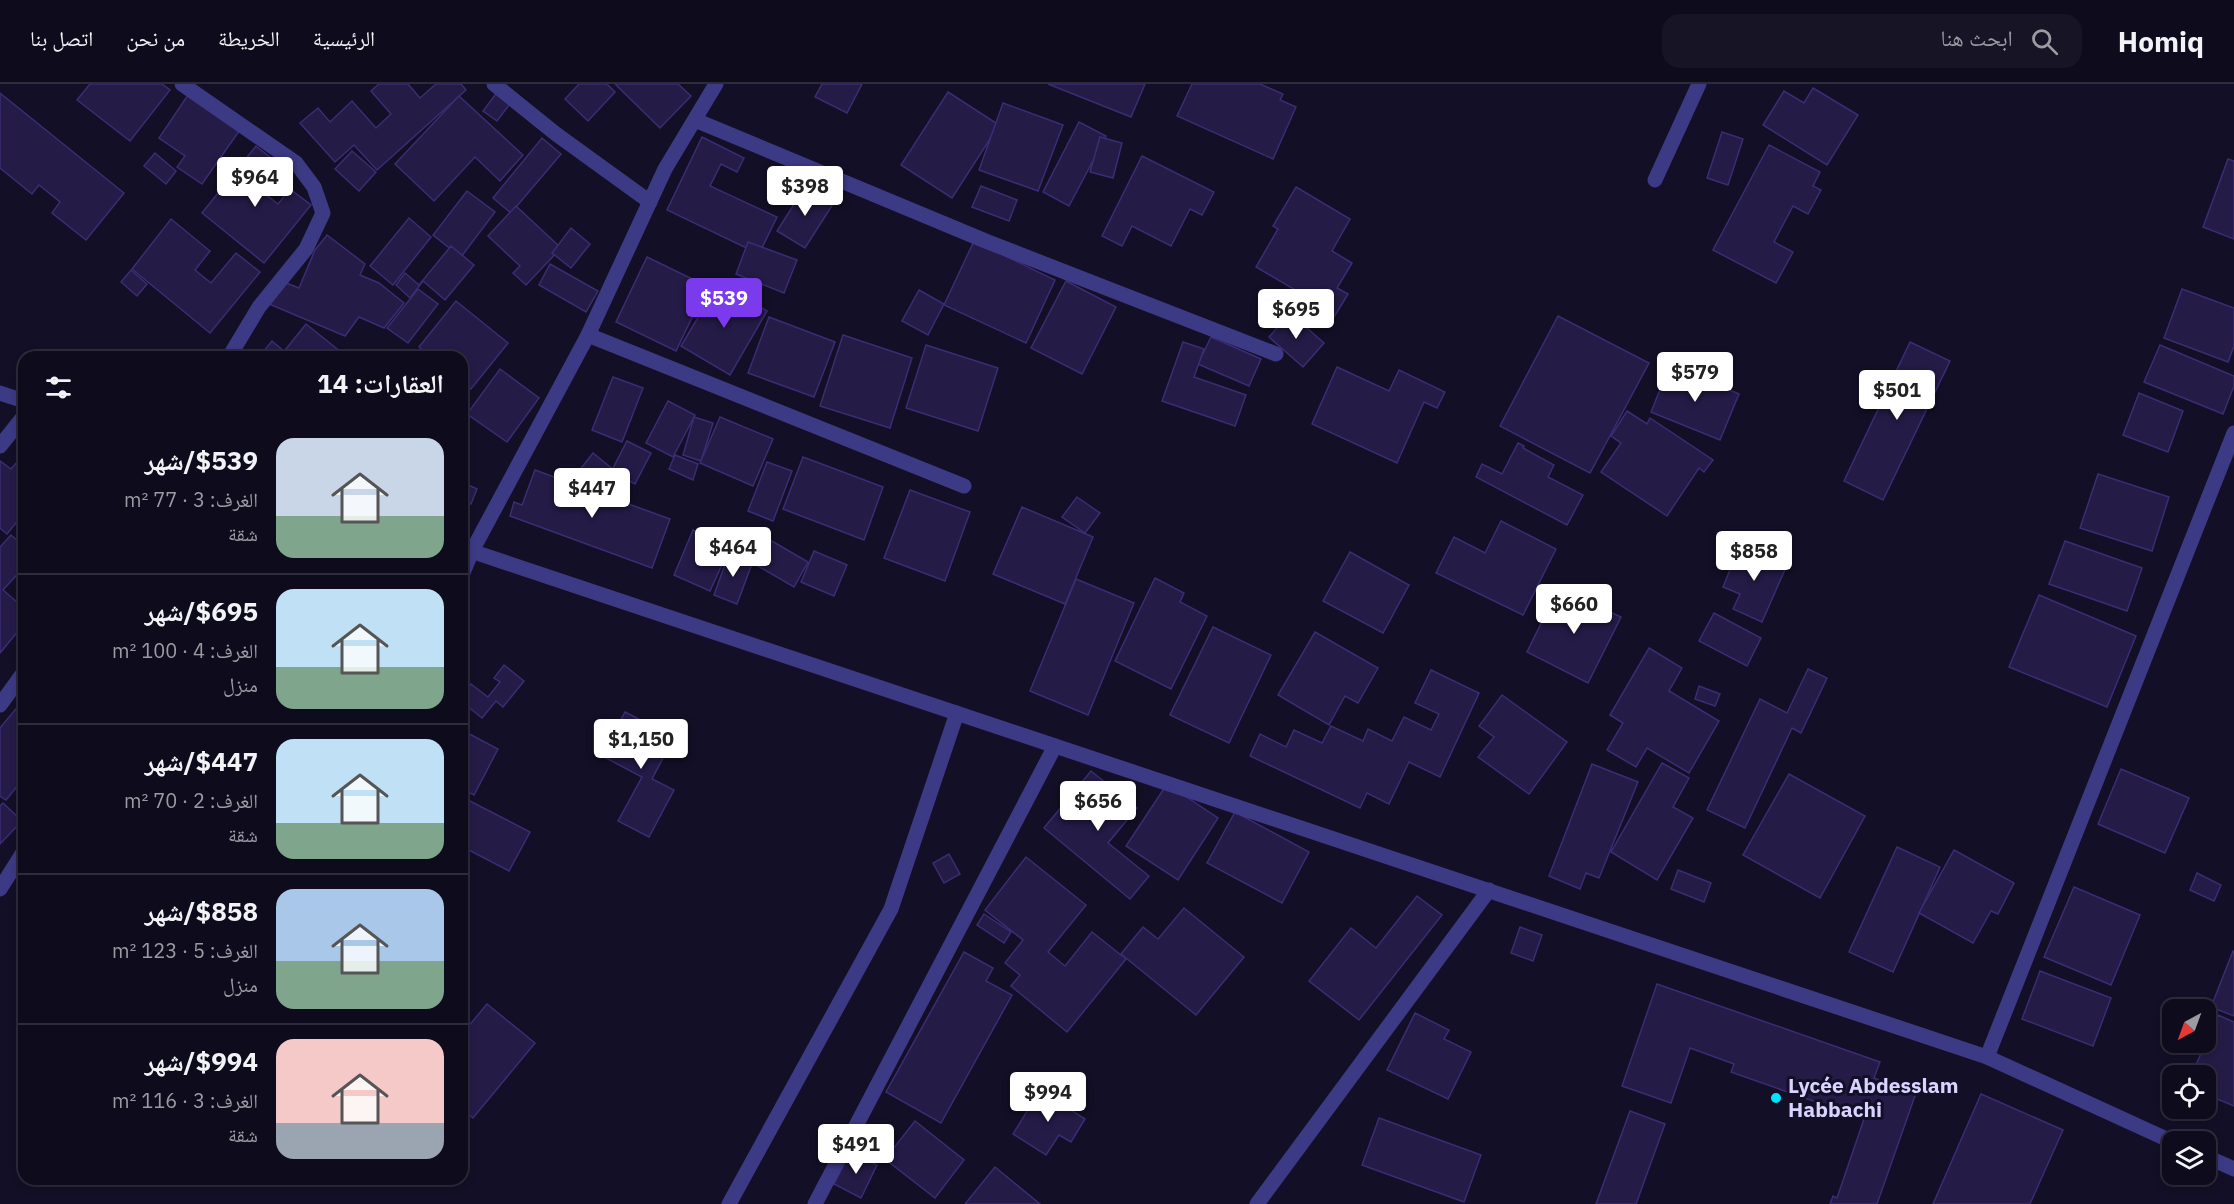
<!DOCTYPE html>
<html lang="ar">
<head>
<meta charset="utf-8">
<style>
	body { margin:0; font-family:"IBM Plex Sans","Noto Naskh Arabic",sans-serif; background:#171425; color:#f1f3f6; direction:rtl; height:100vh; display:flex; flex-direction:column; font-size:22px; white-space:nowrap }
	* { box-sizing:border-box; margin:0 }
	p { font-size:20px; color:#9b9ba3 }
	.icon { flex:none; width:33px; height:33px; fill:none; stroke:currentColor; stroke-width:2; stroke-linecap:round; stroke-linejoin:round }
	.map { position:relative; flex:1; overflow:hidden; direction:ltr }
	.panel { position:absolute; left:18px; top:267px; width:450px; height:834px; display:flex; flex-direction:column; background:#0e0b1c; border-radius:18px; box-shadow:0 3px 9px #0003,0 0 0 2px #2e2b3b; direction:rtl }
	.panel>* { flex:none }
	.needle { width:39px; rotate:221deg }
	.controls { position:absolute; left:2162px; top:915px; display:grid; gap:12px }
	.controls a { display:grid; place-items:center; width:54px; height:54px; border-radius:12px; background:#0e0b1c; box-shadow:0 3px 9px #0003,0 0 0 2px #2e2b3b; font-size:30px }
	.price { position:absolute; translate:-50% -51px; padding:0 14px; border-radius:6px; background:#fff; color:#222; font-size:20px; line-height:39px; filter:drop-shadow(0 2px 3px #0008) }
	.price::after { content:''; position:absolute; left:50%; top:36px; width:18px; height:14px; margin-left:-9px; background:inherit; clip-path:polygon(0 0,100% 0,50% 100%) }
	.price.on { background:#7c3aed; color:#fff }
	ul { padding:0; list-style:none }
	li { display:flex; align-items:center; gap:18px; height:150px; padding:0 24px }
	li+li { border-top:2px solid #2e2b3b }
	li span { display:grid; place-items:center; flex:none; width:168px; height:120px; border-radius:18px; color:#555 }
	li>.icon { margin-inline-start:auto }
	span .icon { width:72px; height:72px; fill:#fffc; stroke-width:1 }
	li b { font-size:26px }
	h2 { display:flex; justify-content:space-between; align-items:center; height:72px; padding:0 24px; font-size:26px }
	header { display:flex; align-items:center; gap:36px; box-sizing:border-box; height:84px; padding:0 30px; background:#0e0b1c; border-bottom:2px solid #2e2b3b }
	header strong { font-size:28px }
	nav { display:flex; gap:33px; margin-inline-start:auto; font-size:21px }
	.search { width:420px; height:54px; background:#171425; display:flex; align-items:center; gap:15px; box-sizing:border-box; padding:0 21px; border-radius:18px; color:#9b9ba3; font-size:22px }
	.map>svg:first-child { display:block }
	.building { fill:#241b47; stroke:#3b2d73; stroke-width:1.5 }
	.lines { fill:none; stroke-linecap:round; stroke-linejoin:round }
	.minor { stroke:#3d3a85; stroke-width:15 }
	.poi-dot { fill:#00e5ff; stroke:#130f26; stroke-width:2 }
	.labels { text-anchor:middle; stroke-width:6; stroke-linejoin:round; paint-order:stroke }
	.poi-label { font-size:21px; font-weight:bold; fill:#d9d4ff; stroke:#130f26; text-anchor:start }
</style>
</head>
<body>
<header>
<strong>Homiq</strong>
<div class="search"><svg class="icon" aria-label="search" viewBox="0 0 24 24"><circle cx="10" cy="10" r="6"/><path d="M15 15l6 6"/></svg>ابحث هنا</div>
<nav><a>الرئيسية</a><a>الخريطة</a><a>من نحن</a><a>اتصل بنا</a></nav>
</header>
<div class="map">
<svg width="2234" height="1120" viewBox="0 0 2234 1120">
	<rect width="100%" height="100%" fill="#130f26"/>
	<!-- building -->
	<g class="building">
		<polygon points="90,0 162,0 170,6 130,57 77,16"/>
		<polygon points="379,0 408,0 420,14 436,0 461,0 466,6 377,86 354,61 335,78 300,39 318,24 330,38 352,17 376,44 391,30 371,7"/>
		<polygon points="579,0 607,0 615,8 588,37 565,15"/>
		<polygon points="615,0 678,0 691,12 660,44"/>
		<polygon points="822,0 862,0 847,29 815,13"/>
		<polygon points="1048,0 1145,0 1131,33"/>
		<polygon points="1192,0 1260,0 1283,10 1280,16 1296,23 1273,75 1177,32"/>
		<polygon points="1813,4 1858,31 1827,81 1763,41 1784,7 1804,19"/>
		<polygon points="498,7 512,17 497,37 483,27"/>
		<polygon points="190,8 242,43 202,100 177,83 185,72 159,54"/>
		<polygon points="948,8 999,41 952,114 901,81"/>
		<polygon points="0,9 124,109 86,156 52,129 60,118 39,101 32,110 0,84"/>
		<polygon points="459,12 523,71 500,97 475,73 434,117 395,80"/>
		<polygon points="1003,19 1063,41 1038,107 979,86"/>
		<polygon points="1079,38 1106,52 1069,122 1043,108"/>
		<polygon points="1722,48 1743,55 1728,101 1707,94"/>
		<polygon points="702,53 744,74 737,88 721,80 710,102 777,133 759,170 667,126"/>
		<polygon points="1100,53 1122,59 1113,94 1090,88"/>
		<polygon points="542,54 561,70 511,129 493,114"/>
		<polygon points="1769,61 1820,88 1813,102 1821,106 1808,130 1793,122 1774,158 1793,168 1776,199 1713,166"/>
		<polygon points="256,62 280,81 260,106 278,120 290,105 311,121 264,179 202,129"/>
		<polygon points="352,67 376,88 359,107 335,85"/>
		<polygon points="155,69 176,87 166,100 144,82"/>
		<polygon points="1142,72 1214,108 1202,131 1190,125 1171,162 1132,142 1122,162 1102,152"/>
		<polygon points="2228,75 2234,77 2234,155 2203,143"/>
		<polygon points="981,102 1017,116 1009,137 972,123"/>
		<polygon points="805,103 833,120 805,164 777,147"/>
		<polygon points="1296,103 1350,135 1332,167 1352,179 1337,204 1348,210 1328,243 1307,230 1314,217 1256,183 1278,145 1273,142"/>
		<polygon points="467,107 495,128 461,173 433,151"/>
		<polygon points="516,122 561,164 526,201 513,189 520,182 488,152"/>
		<polygon points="409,134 431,153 393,201 370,182"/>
		<polygon points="171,135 210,167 195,186 211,199 236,169 260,188 210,249 132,185"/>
		<polygon points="571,144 590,160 571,184 552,169"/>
		<polygon points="327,151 365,180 360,191 379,199 404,219 384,244 359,233 345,252 269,220 286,199 299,204 315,166"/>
		<polygon points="974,157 1055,196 1026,259 944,221"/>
		<polygon points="748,158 797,176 784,209 736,190"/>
		<polygon points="451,162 474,181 445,216 423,197 410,214 396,201 405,189 419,201"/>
		<polygon points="647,173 707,202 676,267 616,238"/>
		<polygon points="550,180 598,207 586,228 539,201"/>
		<polygon points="131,186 147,200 137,212 121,198"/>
		<polygon points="1066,197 1116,223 1082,290 1031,264"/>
		<polygon points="719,198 767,227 730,291 681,262"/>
		<polygon points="418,205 438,220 408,259 387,244"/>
		<polygon points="2182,205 2234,224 2234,262 2228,278 2164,254"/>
		<polygon points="919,206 944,220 928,251 902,237"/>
		<polygon points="456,217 508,259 471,305 462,298 462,273 431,273 419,263"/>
		<polygon points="1290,229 1324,259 1303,283 1269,253"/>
		<polygon points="1558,232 1649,279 1590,389 1500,342"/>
		<polygon points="769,233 835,258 814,313 748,289"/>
		<polygon points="306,240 346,272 345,273 296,273 286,265"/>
		<polygon points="843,251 912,274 890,344 820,322"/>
		<polygon points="1211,253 1261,275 1249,302 1198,280"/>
		<polygon points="272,257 291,273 259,273"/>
		<polygon points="1183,258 1204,265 1194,293 1246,311 1235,342 1162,317"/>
		<polygon points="1910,258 1950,277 1883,416 1844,397"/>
		<polygon points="926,261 998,284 978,347 906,324"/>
		<polygon points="2160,261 2234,292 2234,302 2223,330 2144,298"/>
		<polygon points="1670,281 1739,310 1720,356 1651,328"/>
		<polygon points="1337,283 1389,307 1399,286 1445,308 1437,324 1424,318 1397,379 1312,340"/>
		<polygon points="500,285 539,314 507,358 467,330"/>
		<polygon points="613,293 643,304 622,358 592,346"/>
		<polygon points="2139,309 2183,327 2168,368 2123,351"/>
		<polygon points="668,317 695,331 673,373 646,359"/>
		<polygon points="1627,327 1647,340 1650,334 1713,376 1704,388 1699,384 1667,432 1601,388 1621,359 1611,352"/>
		<polygon points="694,333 713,339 701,377 683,371"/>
		<polygon points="720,333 773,355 753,402 700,379"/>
		<polygon points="627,357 651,369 635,400 611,388"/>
		<polygon points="1518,359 1524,362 1523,364 1554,381 1548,393 1583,411 1567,441 1476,393 1482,380 1502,390"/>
		<polygon points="593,369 619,390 601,413 575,392"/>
		<polygon points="24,370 24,429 7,450 0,444 0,377 11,385"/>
		<polygon points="675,371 698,380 693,396 669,385"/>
		<polygon points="803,373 883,403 864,456 783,425"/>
		<polygon points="767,378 792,387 773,437 748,427"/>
		<polygon points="535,386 670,435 652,484 510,432 514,418 522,421"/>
		<polygon points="2098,390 2169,413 2152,467 2080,444"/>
		<polygon points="462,398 477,405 471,420 462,416"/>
		<polygon points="910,406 970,428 945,497 884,474"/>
		<polygon points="1077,413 1100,429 1085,449 1062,433"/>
		<polygon points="1022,423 1093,453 1065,520 993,490"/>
		<polygon points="1501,437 1556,465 1523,531 1436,489 1454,453 1485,469"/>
		<polygon points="693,446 730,463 710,507 674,491"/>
		<polygon points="11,451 24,462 24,483 3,506 24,524 24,540 0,569 0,463"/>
		<polygon points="770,456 808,478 794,503 756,481"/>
		<polygon points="2065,457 2142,484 2127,527 2049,500"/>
		<polygon points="1740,461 1787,481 1762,538 1733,525 1740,510 1723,503"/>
		<polygon points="814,467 847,481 834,512 801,498"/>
		<polygon points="1350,468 1409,501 1383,549 1323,517"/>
		<polygon points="729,469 753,477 737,520 714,511"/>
		<polygon points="1155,494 1184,509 1180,518 1207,532 1171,605 1115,577"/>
		<polygon points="1076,495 1134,519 1088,631 1030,607"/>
		<polygon points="1559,503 1621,533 1588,599 1527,568"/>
		<polygon points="2039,511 2136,552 2107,623 2009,583"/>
		<polygon points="1714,529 1761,554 1747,582 1699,557"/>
		<polygon points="1213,543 1271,571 1229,659 1170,631"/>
		<polygon points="1315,548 1378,584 1358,619 1345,612 1329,641 1278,611"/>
		<polygon points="1649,564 1682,584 1669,607 1719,637 1689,689 1647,664 1636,683 1607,666 1623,639 1610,631"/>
		<polygon points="504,581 524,597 503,623 496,617 482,634 462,618 462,612 471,600 488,613 500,598 494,594"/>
		<polygon points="1808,585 1827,594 1801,649 1792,644 1745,744 1707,726 1760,615 1787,629"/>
		<polygon points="1431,586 1479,609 1440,693 1409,678 1389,720 1367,709 1360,724 1250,672 1260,650 1286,663 1294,646 1322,659 1331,642 1363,657 1368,645 1392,657 1404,633 1431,646 1439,630 1415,619"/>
		<polygon points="1699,602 1720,610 1715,622 1695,615"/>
		<polygon points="1502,611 1567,658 1529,710 1478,673 1494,653 1479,642"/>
		<polygon points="24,615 24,694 6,716 0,712 0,644"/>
		<polygon points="625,628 674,653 652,695 674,706 649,753 618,737 642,693 602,672"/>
		<polygon points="462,646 498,665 474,711 462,705"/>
		<polygon points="1662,679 1689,694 1673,723 1693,734 1657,796 1611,768"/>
		<polygon points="1592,680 1638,698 1599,794 1586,789 1580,805 1549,792"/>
		<polygon points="2121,685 2189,714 2165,769 2098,740"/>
		<polygon points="1091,687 1137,724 1108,759 1149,792 1130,815 1044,744"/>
		<polygon points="1789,690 1865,732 1820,814 1743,771"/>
		<polygon points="1167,700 1218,734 1178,796 1126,762"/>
		<polygon points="462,713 530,748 509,787 469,766 462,779"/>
		<polygon points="3,719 22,737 0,760 0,722"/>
		<polygon points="1235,728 1309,768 1282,819 1207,779"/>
		<polygon points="1897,763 1940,783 1893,888 1849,868"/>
		<polygon points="1954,766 2014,799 1998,830 1991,827 1973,859 1919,829"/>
		<polygon points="949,770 960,790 944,799 933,779"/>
		<polygon points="1026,773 1086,821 1048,868 1065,882 1092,848 1126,875 1067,948 1011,902 1020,891 1005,879 1023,856 985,826"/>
		<polygon points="1678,786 1711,799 1704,818 1671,805"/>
		<polygon points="2197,789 2221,801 2214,817 2190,806"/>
		<polygon points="2074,803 2140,831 2111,901 2044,873"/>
		<polygon points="1417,812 1442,831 1359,936 1309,897 1351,844 1376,864"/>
		<polygon points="1184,824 1244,873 1196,931 1121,870 1143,843 1158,855"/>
		<polygon points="984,830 1011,848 1004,859 977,841"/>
		<polygon points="1520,843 1542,851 1533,877 1511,869"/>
		<polygon points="2233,867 2234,868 2234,932 2211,923"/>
		<polygon points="964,868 993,884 986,897 1012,911 941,1039 886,1008"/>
		<polygon points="2040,887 2111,914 2093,962 2022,935"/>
		<polygon points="1657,900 1880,978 1874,994 1916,1009 1877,1120 1830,1120 1833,1112 1837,1114 1864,1035 1731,988 1734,980 1690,964 1671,1019 1622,1002"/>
		<polygon points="487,920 535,959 473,1034 462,1025 462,950"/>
		<polygon points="1415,929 1449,946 1444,955 1471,968 1448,1015 1387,986"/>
		<polygon points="2218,931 2234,938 2234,1022 2205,1010 2205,992 2191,992"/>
		<polygon points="1040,1006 1085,1035 1071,1058 1059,1051 1046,1071 1013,1050"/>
		<polygon points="1981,1010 2063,1046 2030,1120 1933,1120"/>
		<polygon points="1630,1027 1665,1040 1636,1120 1596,1120"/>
		<polygon points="1379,1034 1481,1071 1464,1118 1362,1081"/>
		<polygon points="915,1037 964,1076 935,1114 885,1075"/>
		<polygon points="851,1067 877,1081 861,1114 834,1100"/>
		<polygon points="995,1083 1040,1120 965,1120"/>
	</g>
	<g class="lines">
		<!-- minor -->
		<g class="minor">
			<polyline points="182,0 296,79 314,103 323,129 306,165 259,223 229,273"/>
			<polyline points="494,0 556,50 650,118"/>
			<polyline points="695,36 988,158 1276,270"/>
			<polyline points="1655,96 1699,0"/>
			<polyline points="588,251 964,402"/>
			<polyline points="0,309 24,317"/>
			<polyline points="0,362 24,332"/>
			<polyline points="462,464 1987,973 2173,1058"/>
			<polyline points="462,491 472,467 588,251 665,85 716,0"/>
			<polyline points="0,621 24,588"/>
			<polyline points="0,805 24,767"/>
			<polyline points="1987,973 2234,349"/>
			<polyline points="2205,1072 2234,1085"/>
			<polyline points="729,1120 891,825 957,629"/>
			<polyline points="815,1120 1055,662"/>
			<polyline points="1257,1120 1489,806"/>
		</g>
	</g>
	<!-- markers -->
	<circle class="poi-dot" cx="1776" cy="1014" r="6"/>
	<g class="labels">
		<!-- poi labels -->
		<g class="poi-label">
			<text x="1788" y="1009">Lycée Abdesslam<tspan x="1788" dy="24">Habbachi</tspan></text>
		</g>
	</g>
</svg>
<div class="controls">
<a><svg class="needle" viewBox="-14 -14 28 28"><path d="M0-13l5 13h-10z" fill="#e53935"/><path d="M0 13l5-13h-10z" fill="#9b9ba3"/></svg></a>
<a><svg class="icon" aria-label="locate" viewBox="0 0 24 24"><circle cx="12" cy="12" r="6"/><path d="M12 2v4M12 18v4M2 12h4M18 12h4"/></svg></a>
<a><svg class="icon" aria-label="layers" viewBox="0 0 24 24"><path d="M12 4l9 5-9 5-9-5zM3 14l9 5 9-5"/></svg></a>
</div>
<b class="price" style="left:255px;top:124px">$964</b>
<b class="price" style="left:805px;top:133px">$398</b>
<b class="price on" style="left:724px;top:245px">$539</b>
<b class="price" style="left:1296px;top:256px">$695</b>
<b class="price" style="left:1695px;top:319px">$579</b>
<b class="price" style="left:1897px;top:337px">$501</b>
<b class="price" style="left:592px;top:435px">$447</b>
<b class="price" style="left:733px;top:494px">$464</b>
<b class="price" style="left:1754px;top:498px">$858</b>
<b class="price" style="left:1574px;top:551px">$660</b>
<b class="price" style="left:641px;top:686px">$1,150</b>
<b class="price" style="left:1098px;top:748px">$656</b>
<b class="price" style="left:1048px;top:1039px">$994</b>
<b class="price" style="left:856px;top:1091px">$491</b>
<section class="panel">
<h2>العقارات: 14<svg class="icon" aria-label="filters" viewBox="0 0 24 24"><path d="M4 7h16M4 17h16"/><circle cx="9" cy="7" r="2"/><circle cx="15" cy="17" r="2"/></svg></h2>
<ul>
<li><span style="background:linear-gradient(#c9d6e8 65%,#7fa58c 0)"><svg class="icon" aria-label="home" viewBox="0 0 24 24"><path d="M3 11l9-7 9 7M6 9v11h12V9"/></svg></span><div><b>$539/شهر</b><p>الغرف: 3 · 77 m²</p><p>شقة</p></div></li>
<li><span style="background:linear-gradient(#bfe0f5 65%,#7fa58c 0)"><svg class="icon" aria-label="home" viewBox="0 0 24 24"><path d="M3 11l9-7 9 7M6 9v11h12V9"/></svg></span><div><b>$695/شهر</b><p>الغرف: 4 · 100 m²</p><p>منزل</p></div></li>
<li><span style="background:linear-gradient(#bfe0f5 70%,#7fa58c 0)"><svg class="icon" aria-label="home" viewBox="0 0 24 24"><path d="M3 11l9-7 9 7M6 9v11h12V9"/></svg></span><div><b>$447/شهر</b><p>الغرف: 2 · 70 m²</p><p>شقة</p></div></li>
<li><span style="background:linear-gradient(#a9c7e8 60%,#7fa58c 0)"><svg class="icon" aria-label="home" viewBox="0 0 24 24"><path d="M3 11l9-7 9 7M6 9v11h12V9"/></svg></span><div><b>$858/شهر</b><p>الغرف: 5 · 123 m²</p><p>منزل</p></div></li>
<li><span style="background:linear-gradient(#f6c9c9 70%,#9aa5b1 0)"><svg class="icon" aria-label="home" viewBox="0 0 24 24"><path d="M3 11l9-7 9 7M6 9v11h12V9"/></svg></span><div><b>$994/شهر</b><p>الغرف: 3 · 116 m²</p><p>شقة</p></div></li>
</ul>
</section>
</div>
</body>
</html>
